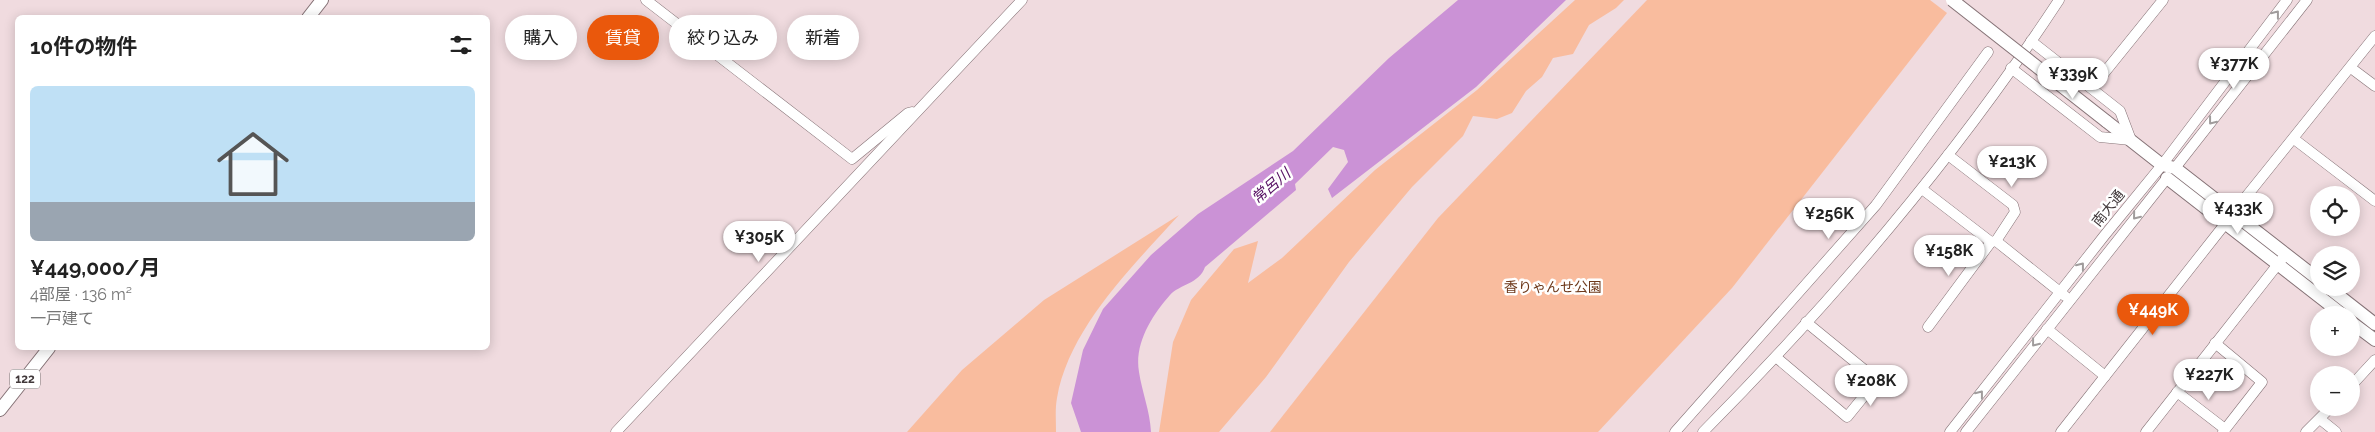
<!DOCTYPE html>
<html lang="ja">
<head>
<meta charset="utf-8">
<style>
	body { margin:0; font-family:Raleway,"Noto Sans JP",sans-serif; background:#f2f2f2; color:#222; height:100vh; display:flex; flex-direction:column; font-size:19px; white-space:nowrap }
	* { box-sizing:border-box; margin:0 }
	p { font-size:16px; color:#767676 }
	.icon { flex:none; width:28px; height:28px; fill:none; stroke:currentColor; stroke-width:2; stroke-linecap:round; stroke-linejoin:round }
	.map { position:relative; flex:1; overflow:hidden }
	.sheet { position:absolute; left:15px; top:15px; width:475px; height:335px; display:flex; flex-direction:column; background:#fff; border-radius:8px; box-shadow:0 2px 12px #0003 }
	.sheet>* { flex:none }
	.guide { position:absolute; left:505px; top:15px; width:475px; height:45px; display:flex; gap:10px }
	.tools { position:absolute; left:2310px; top:186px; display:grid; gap:10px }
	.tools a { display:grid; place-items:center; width:50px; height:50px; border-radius:50%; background:#fff; box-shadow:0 2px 12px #0003; font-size:25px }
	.price { position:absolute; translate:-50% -42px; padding:0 11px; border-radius:18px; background:#fff; color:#222; font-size:16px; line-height:32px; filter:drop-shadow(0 1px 2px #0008) }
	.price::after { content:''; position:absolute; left:50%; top:30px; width:15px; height:11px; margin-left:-8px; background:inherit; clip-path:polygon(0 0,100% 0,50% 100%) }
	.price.on { background:#ea580c; color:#fff }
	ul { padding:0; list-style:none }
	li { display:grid; align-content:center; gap:10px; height:265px; padding:0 15px }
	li+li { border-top:1px solid #e0e0e0 }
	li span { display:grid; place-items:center; height:155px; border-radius:8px; color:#555 }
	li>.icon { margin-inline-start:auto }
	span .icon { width:90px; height:90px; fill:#fffc; stroke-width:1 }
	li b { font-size:21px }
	h2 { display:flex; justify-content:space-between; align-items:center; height:60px; padding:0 15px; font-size:21px }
	.tag { padding:0 18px; border-radius:22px; background:#fff; box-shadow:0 2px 12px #0003; font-size:18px; line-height:45px }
	.tag.on { background:#ea580c; color:#fff }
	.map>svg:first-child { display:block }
	.green { fill:#f9bc9e }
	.water { fill:#cb92d6 }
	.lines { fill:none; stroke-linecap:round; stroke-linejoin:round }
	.minor-casing { stroke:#857276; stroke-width:11 }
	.major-casing { stroke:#857276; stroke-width:14 }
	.minor { stroke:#fff; stroke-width:10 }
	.major { stroke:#fff; stroke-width:12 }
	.major-bridge-casing { stroke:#857276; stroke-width:14; stroke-linecap:butt }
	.major-bridge { stroke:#fff; stroke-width:12 }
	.oneway { stroke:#a09c9c }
	.labels { text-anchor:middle; stroke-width:5; stroke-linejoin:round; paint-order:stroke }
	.shield { fill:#fff; stroke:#7a7475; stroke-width:1 }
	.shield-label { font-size:12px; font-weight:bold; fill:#41383a }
	.street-label { font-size:14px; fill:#41383a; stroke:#fff }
	.park-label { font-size:14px; fill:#6e391b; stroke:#fff }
	.water-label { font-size:15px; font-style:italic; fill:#550e62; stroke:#fff }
</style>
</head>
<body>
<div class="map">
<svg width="2375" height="432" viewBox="0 0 2375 432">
	<rect width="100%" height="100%" fill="#f0dbdf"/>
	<!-- green -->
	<g class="green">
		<polygon points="1575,0 1624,0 1616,8 1589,25 1573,54 1553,58 1542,77 1526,91 1512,113 1497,119 1473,116 1463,136 1412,187 1349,262 1266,377 1219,432 1159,432 1173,342 1191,300 1234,249 1258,241 1248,283 1282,258 1375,170 1477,90"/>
		<polygon points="1647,0 1930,0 1947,13 1732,288 1598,432 1270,432 1438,218"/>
		<path d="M1179,215C1133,266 1069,328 1057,398C1055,408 1056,421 1056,432H907L962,370L1044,300Z"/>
	</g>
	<!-- water -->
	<path class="water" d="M1458,0H1566L1476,87L1332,198L1328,189L1348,162L1344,150L1333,147L1295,184L1296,190L1205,267C1199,284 1180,284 1170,295C1152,315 1134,344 1139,372C1142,392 1150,411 1151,432H1081L1071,403L1083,350L1103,309L1151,255L1198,214L1293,151L1389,58Z"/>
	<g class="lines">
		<!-- minor casing -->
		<g class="minor-casing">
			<g id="minor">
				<polyline points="646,0 852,159 908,113 912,112"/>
				<polyline points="2011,68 2100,137 2131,140 2120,111 2031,41"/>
				<polyline points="2351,68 2375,86"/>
				<polyline points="2092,88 2163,0"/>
				<polyline points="2294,139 2375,201"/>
				<polyline points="1948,155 2013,205 2015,212 1996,241"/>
				<polyline points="2175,168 2307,0"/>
				<polyline points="1922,189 1991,242 1996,241 2065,296"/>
				<polyline points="2233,213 2375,36"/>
				<polyline points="1928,327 1991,242"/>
				<polyline points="2047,329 2105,376"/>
				<polyline points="2215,343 2262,382 2223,432"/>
				<polyline points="1777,358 1847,417 1877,380 1806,322"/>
				<polyline points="2351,386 2375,360"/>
				<polyline points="2177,392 2225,429"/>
				<polyline points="2320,419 2336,432"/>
				<polyline points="616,432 1022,0"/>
				<polyline points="1675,432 1876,205 1988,52"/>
				<path d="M1703,432C1835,299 1956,157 2059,0"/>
				<polyline points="1950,432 2104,236 2162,165 2287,0"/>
				<polyline points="1966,432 2167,178"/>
				<polyline points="2061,432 2225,224"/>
				<polyline points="2146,432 2286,254"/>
				<polyline points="2306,432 2330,408"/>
			</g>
		</g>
		<!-- major casing -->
		<g class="major-casing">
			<g id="major">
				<polyline points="308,18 322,0"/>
				<polyline points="2106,121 2162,165 2175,168 2319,280"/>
				<polyline points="2167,178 2343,315"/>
				<polyline points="2329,288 2375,324"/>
				<polyline points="2351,322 2375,340"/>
				<polyline points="0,410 49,348"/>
			</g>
		</g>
		<!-- minor -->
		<use href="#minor" class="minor"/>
		<!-- major -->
		<use href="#major" class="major"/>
		<!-- major-bridge casing -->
		<g class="major-bridge-casing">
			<polyline id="major-bridge" points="1952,0 2106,121"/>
		</g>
		<!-- major-bridge -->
		<use href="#major-bridge" class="major-bridge"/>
	</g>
	<!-- one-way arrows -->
	<defs><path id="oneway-chevron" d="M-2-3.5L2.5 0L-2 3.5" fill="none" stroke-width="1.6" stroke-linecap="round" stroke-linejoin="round" transform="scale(1.25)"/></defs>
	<g class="oneway">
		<use href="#oneway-chevron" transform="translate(2276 14) rotate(-52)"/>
		<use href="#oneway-chevron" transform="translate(2212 121) rotate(128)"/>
		<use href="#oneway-chevron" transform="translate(2136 216) rotate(129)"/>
		<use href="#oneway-chevron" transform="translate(2081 266) rotate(-52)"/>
		<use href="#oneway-chevron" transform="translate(2035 343) rotate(128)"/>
		<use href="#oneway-chevron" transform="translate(1980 394) rotate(-52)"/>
	</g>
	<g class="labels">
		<!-- shield labels -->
		<rect class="shield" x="10" y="369.5" width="30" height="19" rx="4"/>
		<g class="shield-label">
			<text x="25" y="383">122</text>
		</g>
		<!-- street labels -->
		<g class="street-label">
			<text transform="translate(2108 208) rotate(-51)" y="5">南大通</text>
		</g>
		<!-- park labels -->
		<g class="park-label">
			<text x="1553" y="292">香りゃんせ公園</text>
		</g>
		<!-- water labels -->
		<g class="water-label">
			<text transform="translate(1271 186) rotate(-40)" y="5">常呂川</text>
		</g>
	</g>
</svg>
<div class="tools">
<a><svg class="icon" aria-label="locate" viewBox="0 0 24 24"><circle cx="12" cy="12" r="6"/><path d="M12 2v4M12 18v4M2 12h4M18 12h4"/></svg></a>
<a><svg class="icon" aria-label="layers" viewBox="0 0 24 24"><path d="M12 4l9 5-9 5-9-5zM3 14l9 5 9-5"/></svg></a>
<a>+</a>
<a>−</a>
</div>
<b class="price" style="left:2234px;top:90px">¥377K</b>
<b class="price" style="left:2073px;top:100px">¥339K</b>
<b class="price" style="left:2012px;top:188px">¥213K</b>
<b class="price" style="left:2238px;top:235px">¥433K</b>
<b class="price" style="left:1829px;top:240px">¥256K</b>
<b class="price" style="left:759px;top:263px">¥305K</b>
<b class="price" style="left:1949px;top:277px">¥158K</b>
<b class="price on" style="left:2153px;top:336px">¥449K</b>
<b class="price" style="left:2209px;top:401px">¥227K</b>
<b class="price" style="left:1871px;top:407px">¥208K</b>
<div class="guide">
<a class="tag">購入</a>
<a class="tag on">賃貸</a>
<a class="tag">絞り込み</a>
<a class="tag">新着</a>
</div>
<section class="sheet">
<h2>10件の物件<svg class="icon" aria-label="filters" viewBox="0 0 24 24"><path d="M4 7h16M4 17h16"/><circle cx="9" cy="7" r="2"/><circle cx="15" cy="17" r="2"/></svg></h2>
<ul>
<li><span style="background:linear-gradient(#bfe0f5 75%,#9aa5b1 0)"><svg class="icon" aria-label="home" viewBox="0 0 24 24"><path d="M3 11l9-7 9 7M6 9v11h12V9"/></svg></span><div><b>¥449,000/月</b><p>4部屋 · 136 m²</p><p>一戸建て</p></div></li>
</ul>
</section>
</div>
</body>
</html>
